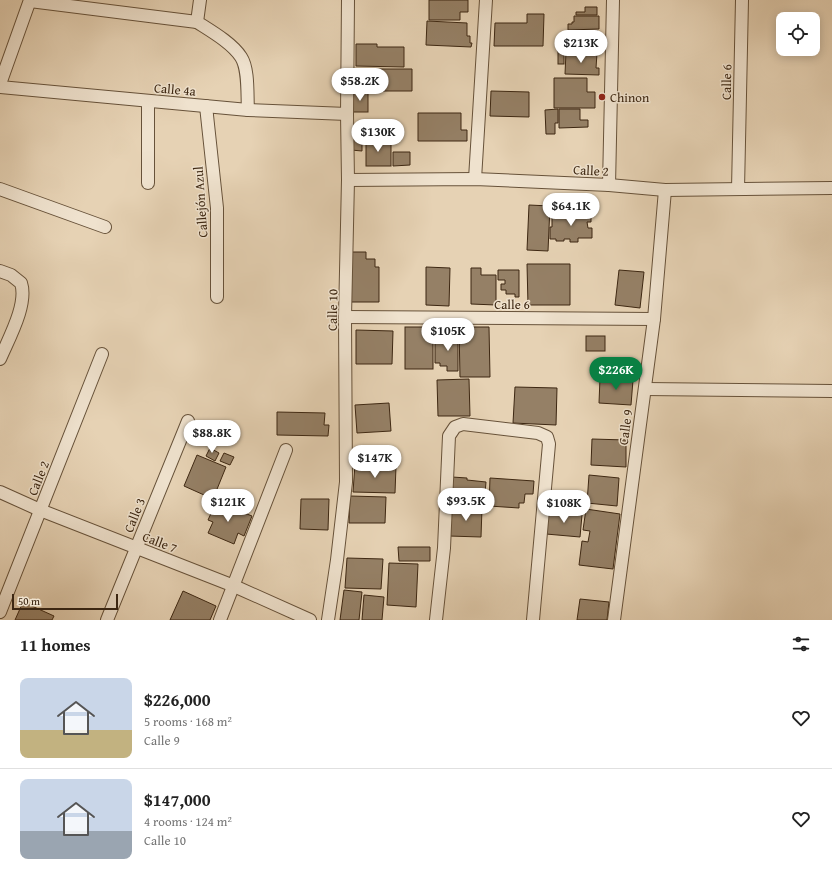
<!DOCTYPE html>
<html lang="en">
<head>
<meta charset="utf-8">
<style>
	body { margin:0; font-family:"Gentium Book Plus",serif; background:#f6f6f6; color:#222; height:100vh; display:flex; flex-direction:column; font-size:15px; white-space:nowrap }
	* { box-sizing:border-box; margin:0 }
	p { font-size:13px; color:#767676 }
	.icon { flex:none; width:22px; height:22px; fill:none; stroke:currentColor; stroke-width:2; stroke-linecap:round; stroke-linejoin:round }
	.map { position:relative; height:620px; overflow:hidden }
	.details { display:flex; flex-direction:column; background:#fff; flex:1 }
	.details>* { flex:none }
	.controls { position:absolute; left:776px; top:12px; display:grid; gap:8px }
	.controls a { display:grid; place-items:center; width:44px; height:44px; border-radius:8px; background:#fff; box-shadow:0 2px 10px #0003; font-size:20px }
	.scale { position:absolute; left:12px; bottom:10px; width:106px; box-sizing:border-box; padding-left:4px; border:2px solid #3d2712; border-top:0; font-size:11px; line-height:14px; white-space:nowrap; color:#3d2712; -webkit-text-stroke:3px #efe2ce; paint-order:stroke }
	.price { position:absolute; translate:-50% -34px; padding:0 9px; border-radius:14px; background:#fff; color:#222; font-size:13px; line-height:26px; filter:drop-shadow(0 1px 2px #0008) }
	.price::after { content:''; position:absolute; left:50%; top:24px; width:12px; height:9px; margin-left:-6px; background:inherit; clip-path:polygon(0 0,100% 0,50% 100%) }
	.price.active { background:#0b8043; color:#fff }
	ul { padding:0; list-style:none }
	li { display:flex; align-items:center; gap:12px; height:100px; padding:0 20px }
	li+li { border-top:1px solid #e0e0e0 }
	li span { display:grid; place-items:center; flex:none; width:112px; height:80px; border-radius:8px; color:#555 }
	li>.icon { margin-inline-start:auto }
	span .icon { width:48px; height:48px; fill:#fffc; stroke-width:1 }
	li b { font-size:17px }
	h2 { display:flex; justify-content:space-between; align-items:center; height:48px; padding:0 20px; font-size:17px }
	.map>svg:first-child { display:block }
	.building { fill:#958066; stroke:#3d2712 }
	.lines { fill:none; stroke-linecap:round; stroke-linejoin:round }
	.minor-casing { stroke:#67523a; stroke-width:14 }
	.minor { stroke:#efe2ce; stroke-width:12 }
	.poi-dot { fill:#8f2418; stroke:#efe2ce; stroke-width:1.5 }
	.labels { text-anchor:middle; stroke-width:3; stroke-linejoin:round; paint-order:stroke }
	.street-label { font-size:13px; fill:#3d2712; stroke:#efe2ce }
	.poi-label { font-size:13px; fill:#3d2712; stroke:#efe2ce; text-anchor:start }
</style>
</head>
<body>
<div class="map">
<svg width="832" height="620" viewBox="0 0 832 620">
	<rect width="100%" height="100%" fill="#e6d2b4"/>
	<filter id="stains"><feTurbulence type="fractalNoise" baseFrequency=".005" numOctaves="4"/><feColorMatrix values="0 0 0 0 .2 0 0 0 0 .09 0 0 0 0 .02 0 0 0 .5 -.17"/></filter>
	<radialGradient id="worn" r=".72"><stop offset=".6" stop-color="#630" stop-opacity="0"/><stop offset="1" stop-color="#630" stop-opacity=".3"/></radialGradient>
	<!-- building -->
	<g class="building">
		<polygon points="429,0 468,0 468,12 460,12 460,20 429,20"/>
		<polygon points="585,7 597,7 597,15 576,15 576,12 585,12"/>
		<polygon points="527,14 544,14 543,46 494,46 495,23 527,23"/>
		<polygon points="574,16 599,16 599,29 568,30 568,24 572,24 572,22 574,22"/>
		<polygon points="427,21 467,23 467,36 470,36 470,43 472,43 471,47 426,45"/>
		<polygon points="567,31 598,31 598,39 596,39 596,47 593,47 593,52 567,52"/>
		<polygon points="356,44 377,44 377,47 404,47 404,67 356,66"/>
		<rect x="558" y="51" width="6" height="13"/>
		<polygon points="566,52 597,53 596,68 599,68 599,75 565,74"/>
		<polygon points="368,69 412,69 412,91 367,91"/>
		<polygon points="554,78 587,78 587,92 595,92 595,108 554,108"/>
		<polygon points="491,91 529,92 529,117 490,116"/>
		<rect x="353" y="93" width="15" height="19"/>
		<polygon points="558,109 558,123 555,123 555,134 546,134 545,110"/>
		<polygon points="559,109 580,109 580,120 588,120 588,127 559,128"/>
		<polygon points="418,113 461,113 461,130 467,130 467,141 418,141"/>
		<polygon points="351,139 362,139 362,151 351,150"/>
		<rect x="366" y="140" width="25" height="26"/>
		<polygon points="393,152 410,152 410,165 393,166"/>
		<rect x="554" y="202" width="18" height="11"/>
		<polygon points="529,205 550,206 548,251 527,250"/>
		<polygon points="591,214 591,222 587,222 588,228 592,228 592,238 578,238 578,242 570,242 570,239 564,239 564,241 556,241 556,239 550,239 550,227 552,227 552,215"/>
		<polygon points="351,252 366,252 366,259 375,259 375,267 379,267 379,302 351,302"/>
		<polygon points="527,264 570,264 570,305 528,305"/>
		<polygon points="426,267 450,268 449,306 426,305"/>
		<polygon points="471,268 481,268 481,275 496,275 496,305 471,304"/>
		<polygon points="498,270 519,270 519,297 515,297 515,294 506,294 506,290 501,290 501,284 505,284 505,280 498,280"/>
		<polygon points="619,270 644,272 640,308 615,305"/>
		<rect x="405" y="327" width="28" height="42"/>
		<polygon points="459,327 489,327 490,377 460,377"/>
		<polygon points="444,329 451,329 451,337 458,337 458,371 447,371 447,366 440,366 440,363 435,363 435,341 444,341"/>
		<polygon points="356,330 393,331 392,364 356,364"/>
		<rect x="586" y="336" width="19" height="15"/>
		<polygon points="600,378 633,380 631,405 599,403"/>
		<polygon points="469,379 470,416 438,416 437,380"/>
		<polygon points="515,387 557,388 556,425 513,423"/>
		<polygon points="389,403 391,431 357,433 355,405"/>
		<polygon points="277,412 325,413 324,425 329,425 328,436 277,435"/>
		<polygon points="592,439 626,440 626,467 591,465"/>
		<polygon points="210,448 219,453 215,461 206,456"/>
		<polygon points="224,453 234,457 230,465 220,461"/>
		<polygon points="197,455 226,467 213,499 184,486"/>
		<polygon points="355,464 396,466 395,493 353,492"/>
		<polygon points="589,475 619,478 617,506 587,503"/>
		<polygon points="452,477 467,478 467,480 486,482 484,505 461,504 461,496 451,496"/>
		<polygon points="490,478 534,481 533,494 525,494 524,503 519,503 519,508 489,506"/>
		<polygon points="350,496 386,497 385,523 349,523"/>
		<polygon points="301,499 329,499 328,530 300,529"/>
		<polygon points="219,503 252,516 244,536 238,533 234,544 208,533 213,522 208,520 213,509 216,510"/>
		<polygon points="451,506 482,508 481,537 449,536"/>
		<polygon points="586,509 620,514 613,569 579,565 582,541 588,542 590,531 583,530"/>
		<polygon points="548,512 582,515 580,537 546,534"/>
		<polygon points="398,547 430,547 430,561 399,561"/>
		<polygon points="347,558 383,559 381,589 345,588"/>
		<polygon points="389,563 418,564 416,607 387,605"/>
		<polygon points="344,590 362,592 359,620 340,620"/>
		<polygon points="183,591 216,606 210,620 170,620"/>
		<polygon points="364,595 384,597 382,620 362,620"/>
		<polygon points="580,599 609,602 607,620 577,620"/>
		<polygon points="23,602 54,616 52,620 15,620"/>
	</g>
	<g class="lines">
		<!-- minor casing -->
		<g class="minor-casing">
			<g id="minor">
				<path d="M200,0L197,22C211,31 232,43 241,57C249,69 247,95 248,110"/>
				<polyline points="30,1 197,22"/>
				<polyline points="0,84 30,0"/>
				<polyline points="0,87 248,110 347,114"/>
				<polyline points="206,106 217,208 217,297"/>
				<polyline points="475,179 486,0"/>
				<polyline points="348,180 475,179 609,185 665,190 832,188"/>
				<polyline points="148,183 148,101"/>
				<polyline points="609,185 613,0"/>
				<polyline points="0,189 105,227"/>
				<polyline points="738,189 742,0"/>
				<path d="M0,271L11,275L21,283C28,304 9,338 0,359"/>
				<polyline points="345,317 654,319"/>
				<polyline points="645,389 832,391"/>
				<polyline points="0,492 40,510 234,586 310,620"/>
				<polyline points="0,612 102,354"/>
				<polyline points="107,620 188,421"/>
				<polyline points="220,620 286,450"/>
				<polyline points="328,620 337,560 346,482 345,317 348,180 347,114 348,0"/>
				<polyline points="436,620 444,548 449,436 455,427 463,424 538,433 547,437 549,444 533,620"/>
				<polyline points="614,620 654,319 665,190"/>
			</g>
		</g>
		<!-- minor -->
		<use href="#minor" class="minor"/>
	</g>
	<!-- markers -->
	<circle class="poi-dot" cx="602" cy="97" r="4"/>
	<g class="labels">
		<!-- street labels -->
		<g class="street-label">
			<text transform="translate(726 82) rotate(-89)" y="5">Calle 6</text>
			<text transform="translate(175 89) rotate(5)" y="5">Calle 4a</text>
			<text transform="translate(591 170) rotate(3)" y="5">Calle 2</text>
			<text transform="translate(200 202) rotate(-94)" y="5">Callejón Azul</text>
			<text x="512" y="309">Calle 6</text>
			<text transform="translate(332 310) rotate(-89)" y="5">Calle 10</text>
			<text transform="translate(625 427) rotate(-82)" y="5">Calle 9</text>
			<text transform="translate(38 478) rotate(-68)" y="5">Calle 2</text>
			<text transform="translate(134 515) rotate(-68)" y="5">Calle 3</text>
			<text transform="translate(160 542) rotate(21)" y="5">Calle 7</text>
		</g>
		<!-- poi labels -->
		<g class="poi-label">
			<text x="610" y="102">Chinon</text>
		</g>
	</g>
	<rect width="100%" height="100%" filter="url(#stains)"/>
	<rect width="100%" height="100%" fill="url(#worn)"/>
</svg>
<div class="controls">
<a><svg class="icon" aria-label="locate" viewBox="0 0 24 24"><circle cx="12" cy="12" r="6"/><path d="M12 2v4M12 18v4M2 12h4M18 12h4"/></svg></a>
</div>
<div class="scale">50 m</div>
<b class="price" style="left:581px;top:64px">$213K</b>
<b class="price" style="left:360px;top:102px">$58.2K</b>
<b class="price" style="left:378px;top:153px">$130K</b>
<b class="price" style="left:571px;top:227px">$64.1K</b>
<b class="price" style="left:448px;top:352px">$105K</b>
<b class="price active" style="left:616px;top:391px">$226K</b>
<b class="price" style="left:212px;top:454px">$88.8K</b>
<b class="price" style="left:375px;top:479px">$147K</b>
<b class="price" style="left:466px;top:522px">$93.5K</b>
<b class="price" style="left:228px;top:523px">$121K</b>
<b class="price" style="left:564px;top:524px">$108K</b>
</div>
<section class="details">
<h2>11 homes<svg class="icon" aria-label="filters" viewBox="0 0 24 24"><path d="M4 7h16M4 17h16"/><circle cx="9" cy="7" r="2"/><circle cx="15" cy="17" r="2"/></svg></h2>
<ul>
<li><span style="background:linear-gradient(#c9d6e8 65%,#c2b280 0)"><svg class="icon" aria-label="home" viewBox="0 0 24 24"><path d="M3 11l9-7 9 7M6 9v11h12V9"/></svg></span><div><b>$226,000</b><p>5 rooms · 168 m²</p><p>Calle 9</p></div><svg class="icon" aria-label="heart" viewBox="0 0 24 24"><path d="M12 20l-8-8c-3-5 5-10 8-4 3-6 11-1 8 4z"/></svg></li>
<li><span style="background:linear-gradient(#c9d6e8 65%,#9aa5b1 0)"><svg class="icon" aria-label="home" viewBox="0 0 24 24"><path d="M3 11l9-7 9 7M6 9v11h12V9"/></svg></span><div><b>$147,000</b><p>4 rooms · 124 m²</p><p>Calle 10</p></div><svg class="icon" aria-label="heart" viewBox="0 0 24 24"><path d="M12 20l-8-8c-3-5 5-10 8-4 3-6 11-1 8 4z"/></svg></li>
</ul>
</section>
</body>
</html>
